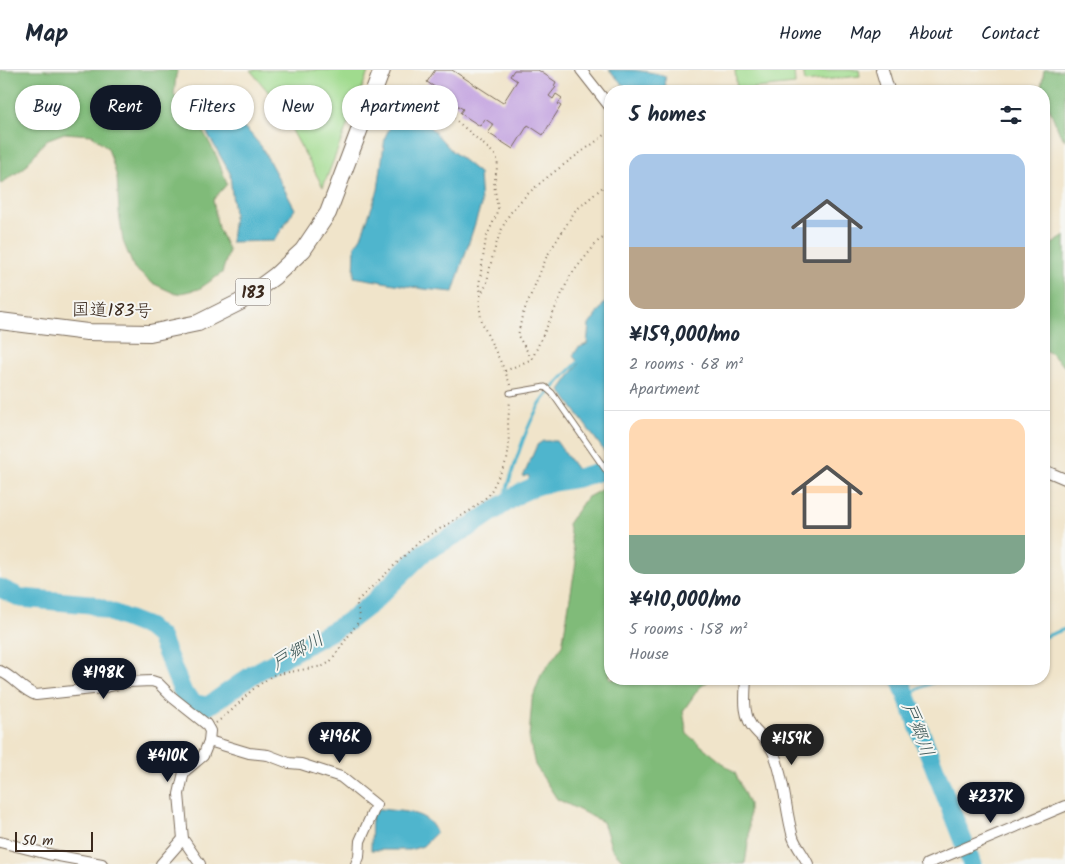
<!DOCTYPE html>
<html lang="en">
<head>
<meta charset="utf-8">
<style>
	body { margin:0; font-family:Kalam,"Klee One",sans-serif; background:#f6f6f7; color:#1f2937; height:100vh; display:flex; flex-direction:column; font-size:19px; white-space:nowrap }
	* { box-sizing:border-box; margin:0 }
	p { font-size:16px; color:#747a83 }
	.icon { flex:none; width:28px; height:28px; fill:none; stroke:currentColor; stroke-width:2; stroke-linecap:round; stroke-linejoin:round }
	.map { position:relative; flex:1; overflow:hidden }
	.sheet { position:absolute; left:604px; top:15px; width:446px; height:600px; display:flex; flex-direction:column; background:#fff; border-radius:20px; box-shadow:0 1px 4px #0004 }
	.sheet>* { flex:none }
	.top-card { position:absolute; left:15px; top:15px; width:475px; height:45px; display:flex; gap:10px }
	.scale { position:absolute; left:15px; bottom:12px; width:78px; box-sizing:border-box; padding-left:5px; border:2px solid #3b2a1e; border-top:0; font-size:14px; line-height:18px; white-space:nowrap; color:#3b2a1e; -webkit-text-stroke:4px #f6f6f2; paint-order:stroke }
	.price { position:absolute; translate:-50% -42px; padding:0 11px; border-radius:18px; background:#111827; color:#fff; font-size:16px; line-height:32px; filter:drop-shadow(0 1px 2px #0008) }
	.price::after { content:''; position:absolute; left:50%; top:30px; width:15px; height:11px; margin-left:-8px; background:inherit; clip-path:polygon(0 0,100% 0,50% 100%) }
	.price.on { background:#222; color:#fff }
	ul { padding:0; list-style:none }
	li { display:grid; align-content:center; gap:10px; height:265px; padding:0 25px }
	li+li { border-top:1px solid #e0e1e3 }
	li span { display:grid; place-items:center; height:155px; border-radius:15px; color:#555 }
	li>.icon { margin-inline-start:auto }
	span .icon { width:90px; height:90px; fill:#fffc; stroke-width:1 }
	li b { font-size:21px }
	h2 { display:flex; justify-content:space-between; align-items:center; height:60px; padding:0 25px; font-size:21px }
	.tag { padding:0 18px; border-radius:22px; background:#fff; box-shadow:0 1px 4px #0004; font-size:18px; line-height:45px }
	.tag.on { background:#111827; color:#fff }
	header { display:flex; align-items:center; gap:30px; box-sizing:border-box; height:70px; padding:0 25px; background:#fff; border-bottom:1px solid #e0e1e3 }
	header strong { font-size:24px }
	nav { display:flex; gap:28px; margin-inline-start:auto; font-size:18px }
	.map>svg:first-child { display:block }
	.green { fill:#a0db8e; stroke:#6e8256 }
	.forest { fill:#80bb79; stroke:#5e724c }
	.water { fill:#4fb5cd; stroke:#457076 }
	.lines { fill:none; stroke-linecap:round; stroke-linejoin:round }
	.stream { stroke:#4fb5cd; stroke-width:3 }
	.river { stroke:#4fb5cd; stroke-width:19 }
	.building { fill:#c3a3e0 }
	.service-casing { stroke:#7a6b5a; stroke-width:7 }
	.minor-casing { stroke:#7a6b5a; stroke-width:12 }
	.tertiary-casing { stroke:#7a6b5a; stroke-width:14 }
	.trunk-casing { stroke:#7a6b5a; stroke-width:18 }
	.path { stroke:#7a6b5a; stroke-width:2; stroke-dasharray:1 4; stroke-linecap:butt }
	.service { stroke:#fff; stroke-width:5 }
	.minor { stroke:#fff; stroke-width:10 }
	.tertiary { stroke:#fff; stroke-width:12 }
	.trunk { stroke:#fff; stroke-width:16 }
	.labels { text-anchor:middle; stroke-width:4; stroke-linejoin:round; paint-order:stroke }
	.shield { fill:#f6f6f2; stroke:#73675e; stroke-width:1 }
	.shield-label { font-size:16px; font-weight:bold; fill:#3b2a1e }
	.street-label { font-size:18px; fill:#3b2a1e; stroke:#f6f6f2 }
	.water-label { font-size:19px; font-style:italic; fill:#425b5b; stroke:#f6f6f2 }
</style>
</head>
<body>
<header>
<strong>Map</strong>
<nav><a>Home</a><a>Map</a><a>About</a><a>Contact</a></nav>
</header>
<div class="map">
<svg width="1065" height="794" viewBox="0 0 1065 794">
	<rect width="100%" height="100%" fill="#f6f6f2"/>
	<filter id="ink" filterUnits="userSpaceOnUse"><feTurbulence type="fractalNoise" baseFrequency=".02" numOctaves="2"/><feDisplacementMap in="SourceGraphic" scale="10" xChannelSelector="R" yChannelSelector="G"/><feConvolveMatrix kernelMatrix="1 2 1 2 8 2 1 2 1" color-interpolation-filters="sRGB"/></filter>
	<filter id="wash" filterUnits="userSpaceOnUse"><feTurbulence type="fractalNoise" baseFrequency=".0096" numOctaves="4" result="noise"/><feDisplacementMap in="SourceGraphic" scale="20" xChannelSelector="R" yChannelSelector="G"/><feGaussianBlur stdDeviation="1.12" result="paint"/><feColorMatrix in="noise" values="0 0 0 0 0 0 0 0 0 0 0 0 0 0 0 0 0 1.4 0 .05"/><feComposite in="paint" operator="in"/></filter>
	<g filter="url(#wash)">
		<rect width="100%" height="100%" fill="#f0e4ca"/>
		<!-- green -->
		<g class="green">
			<polygon points="250,0 369,0 323,117 276,31"/>
			<polygon points="735,0 794,0 795,14 737,20"/>
			<polygon points="803,0 859,0 860,6 805,12"/>
		</g>
		<!-- forest -->
		<g class="forest">
			<polygon points="0,0 178,0 176,5 174,25 200,55 217,87 227,114 213,130 218,158 229,181 222,203 199,219 176,224 152,213 134,198 123,171 119,142 117,107 108,78 92,65 64,63 46,70 24,98 0,114"/>
			<polygon points="1044,0 1065,0 1065,70 1060,64 1044,26 1044,21 1041,19"/>
			<polygon points="1065,166 1065,297 1050,283 1044,280 1044,179"/>
			<polygon points="610,415 610,609 711,609 699,618 683,641 687,664 735,703 749,734 749,767 745,794 626,794 612,779 603,752 557,729 535,695 529,668 532,630 541,605 562,576 576,492 568,454 586,428"/>
		</g>
		<!-- water -->
		<g class="water">
			<path d="M609,0C629,0 647,0 665,6L666,21H629Z"/>
			<polygon points="205,23 249,62 261,76 295,139 274,171 231,172 234,145 230,103 190,33"/>
			<polygon points="402,46 420,46 452,81 479,103 481,135 453,222 424,219 354,207 355,176 361,167 378,120 385,67 391,55"/>
			<polygon points="610,225 610,389 560,320 579,293 573,286 578,278 587,274 589,255"/>
			<polygon points="543,371 556,371 578,401 543,407 526,414 530,410 528,405 523,407 537,375"/>
			<path d="M381,739C401,742 429,740 436,763L423,776L410,780H371L372,740Z"/>
		</g>
		<g class="lines">
			<!-- stream -->
			<g class="stream">
				<path d="M502,434C512,405 523,362 539,336C550,319 566,305 580,290"/>
				<polyline points="1044,567 1065,559"/>
				<polyline points="905,625 941,609"/>
			</g>
			<!-- river -->
			<g class="river">
				<polyline points="0,518 21,528 90,534 148,557 160,567 184,625 196,634 208,636 255,603 346,553 372,533 423,483 473,455 520,423 538,415 578,408 598,402 610,400"/>
				<polyline points="900,609 972,794"/>
			</g>
		</g>
		<g id="blocks">
			<!-- building -->
			<polygon class="building" points="435,0 452,0 503,33 517,11 510,6 514,0 538,0 556,12 554,16 556,17 549,26 553,29 556,24 562,28 558,34 561,36 543,65 528,55 513,79 488,63 494,55 485,49 480,56 460,43 463,39 437,23 439,20 427,12"/>
		</g>
	</g>
	<g filter="url(#ink)">
		<use href="#blocks" fill-opacity="0" stroke="#7a6b5a" stroke-width="1"/>
		<g class="lines">
			<!-- service casing -->
			<g class="service-casing">
				<polyline id="service" points="510,323 545,317 552,323 610,406"/>
			</g>
			<!-- minor casing -->
			<g class="minor-casing">
				<g id="minor">
					<polyline points="581,0 610,37"/>
					<polyline points="1044,400 1065,409"/>
					<path d="M0,601C14,607 22,620 36,625L102,618L127,612L152,611L158,613L172,627L206,654L210,661L209,671L203,686L184,702L179,724L183,769L200,794"/>
					<path d="M746,609C745,626 742,647 755,660C762,668 770,673 774,684C785,710 785,739 793,767C796,776 804,785 808,794"/>
					<polyline points="209,671 249,683 268,685 289,693 301,694 341,707 376,735 360,771 359,787 356,794"/>
					<polyline points="0,772 48,784 102,794"/>
					<polyline points="161,794 183,769"/>
					<polyline points="927,794 1065,736"/>
				</g>
			</g>
			<!-- tertiary casing -->
			<g class="tertiary-casing">
				<polyline id="tertiary" points="882,0 888,20"/>
			</g>
			<!-- trunk casing -->
			<g class="trunk-casing">
				<polyline id="trunk" points="0,251 87,262 150,263 198,253 240,232 275,206 303,180 328,143 382,0"/>
			</g>
			<!-- path -->
			<g class="path">
				<polyline points="442,38 490,80 496,86 498,92 494,115 498,138 495,148 486,168 479,215 481,223"/>
				<polyline points="532,289 518,266 522,246 547,186 575,141 604,116 610,115"/>
				<polyline points="505,301 532,289 570,206 599,170 610,165"/>
				<path d="M510,315C503,292 488,271 481,248C480,241 478,228 482,222C484,218 486,217 487,212C491,191 496,170 506,150C522,120 582,83 610,61"/>
				<polyline points="216,653 231,641 252,620 273,605 323,596 330,592 359,551 360,546 356,532 420,471 471,440 489,425 507,390 509,377 508,352 510,330"/>
			</g>
			<!-- service -->
			<use href="#service" class="service"/>
			<!-- minor -->
			<use href="#minor" class="minor"/>
			<!-- tertiary -->
			<use href="#tertiary" class="tertiary"/>
			<!-- trunk -->
			<use href="#trunk" class="trunk"/>
		</g>
	</g>
	<g class="labels">
		<!-- shield labels -->
		<rect class="shield" x="235.5" y="208.5" width="35" height="27" rx="4"/>
		<g class="shield-label">
			<text x="253" y="228">183</text>
		</g>
		<!-- street labels -->
		<g class="street-label">
			<text transform="translate(112 240) rotate(1)" y="6">国道183号</text>
		</g>
		<!-- water labels -->
		<g class="water-label">
			<text transform="translate(297 580) rotate(-29)" y="7">戸郷川</text>
			<text transform="translate(919 659) rotate(69)" y="7">戸郷川</text>
		</g>
	</g>
</svg>
<div class="scale">50 m</div>
<b class="price" style="left:104px;top:630px">¥198K</b>
<b class="price" style="left:340px;top:694px">¥196K</b>
<b class="price on" style="left:792px;top:696px">¥159K</b>
<b class="price" style="left:168px;top:713px">¥410K</b>
<b class="price" style="left:991px;top:754px">¥237K</b>
<div class="top-card">
<a class="tag">Buy</a>
<a class="tag on">Rent</a>
<a class="tag">Filters</a>
<a class="tag">New</a>
<a class="tag">Apartment</a>
</div>
<section class="sheet">
<h2>5 homes<svg class="icon" aria-label="filters" viewBox="0 0 24 24"><path d="M4 7h16M4 17h16"/><circle cx="9" cy="7" r="2"/><circle cx="15" cy="17" r="2"/></svg></h2>
<ul>
<li><span style="background:linear-gradient(#a9c7e8 60%,#b9a48a 0)"><svg class="icon" aria-label="home" viewBox="0 0 24 24"><path d="M3 11l9-7 9 7M6 9v11h12V9"/></svg></span><div><b>¥159,000/mo</b><p>2 rooms · 68 m²</p><p>Apartment</p></div></li>
<li><span style="background:linear-gradient(#ffd9b3 75%,#7fa58c 0)"><svg class="icon" aria-label="home" viewBox="0 0 24 24"><path d="M3 11l9-7 9 7M6 9v11h12V9"/></svg></span><div><b>¥410,000/mo</b><p>5 rooms · 158 m²</p><p>House</p></div></li>
</ul>
</section>
</div>
</body>
</html>
